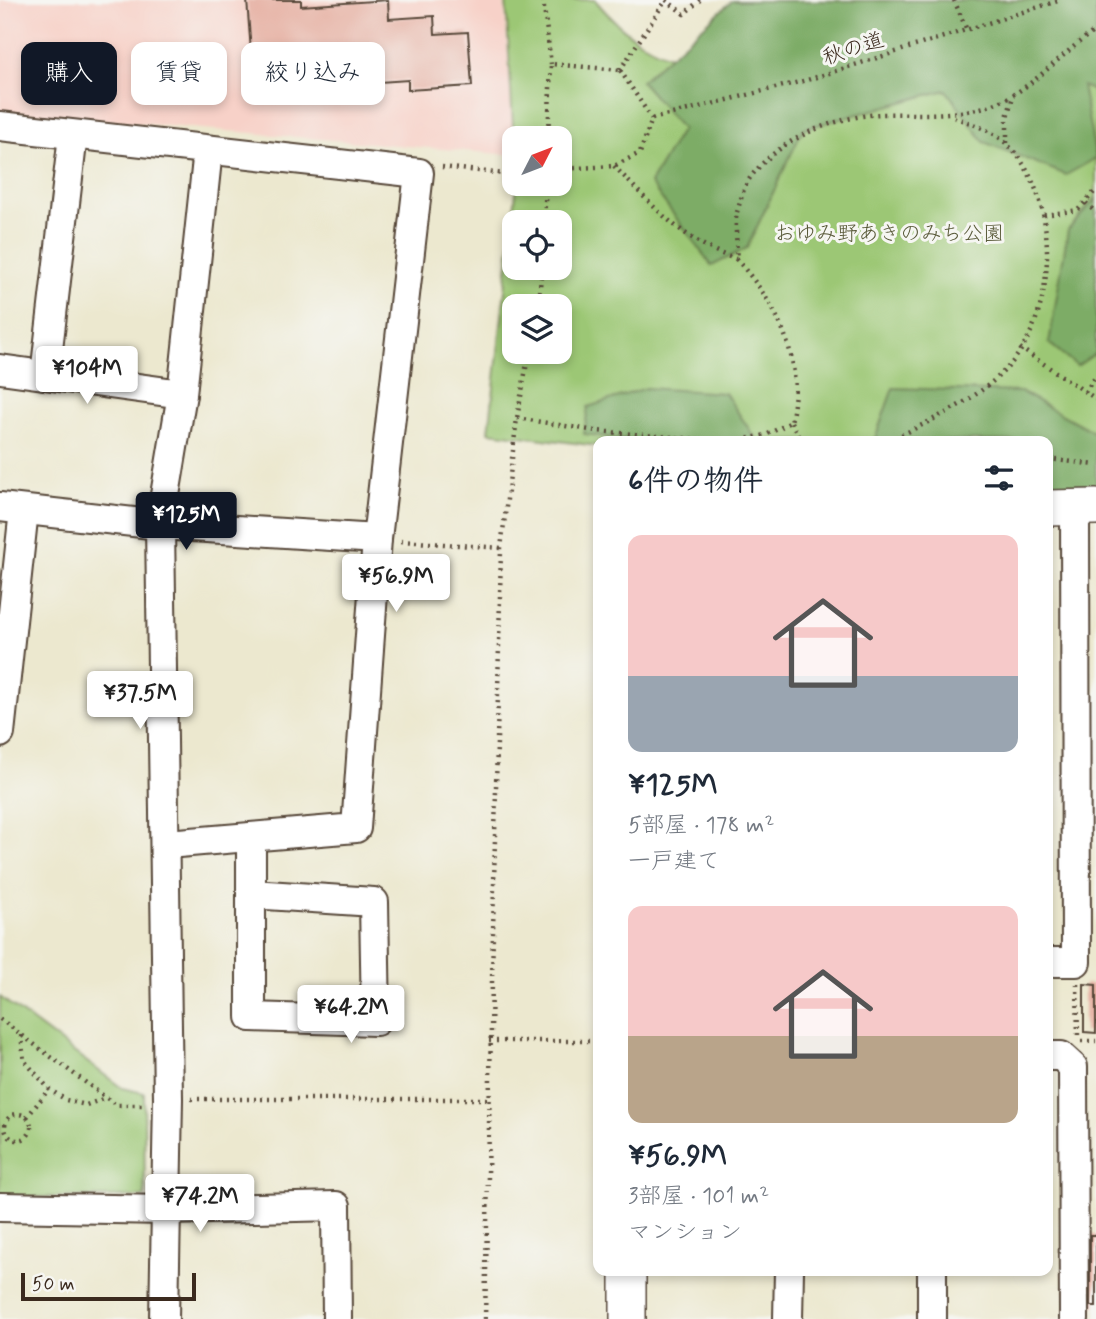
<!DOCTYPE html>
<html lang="ja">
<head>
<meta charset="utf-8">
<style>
	body { margin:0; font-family:Mynerve,"Klee One",sans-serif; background:#f6f6f7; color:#1f2937; height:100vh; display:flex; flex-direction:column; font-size:26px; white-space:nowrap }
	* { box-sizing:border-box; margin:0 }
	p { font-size:23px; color:#747a83 }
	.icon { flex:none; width:38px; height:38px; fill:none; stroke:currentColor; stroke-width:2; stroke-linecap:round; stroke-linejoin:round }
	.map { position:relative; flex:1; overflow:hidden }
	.side { position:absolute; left:593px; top:436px; width:460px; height:840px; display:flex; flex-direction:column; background:#fff; border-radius:14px; box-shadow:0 4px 10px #0003 }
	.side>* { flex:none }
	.guide { position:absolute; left:21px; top:42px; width:467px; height:63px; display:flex; gap:14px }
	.needle { width:46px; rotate:48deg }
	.fabs { position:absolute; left:502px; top:126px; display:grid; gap:14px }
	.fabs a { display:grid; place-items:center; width:70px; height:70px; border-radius:14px; background:#fff; box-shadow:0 4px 10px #0003; font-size:35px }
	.scale { position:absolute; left:21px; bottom:18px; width:175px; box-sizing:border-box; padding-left:7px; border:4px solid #3b2a1e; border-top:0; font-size:19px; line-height:24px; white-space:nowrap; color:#3b2a1e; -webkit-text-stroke:5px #f6f6f2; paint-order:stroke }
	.price { position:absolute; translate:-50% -60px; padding:0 16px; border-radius:7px; background:#fff; color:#222; font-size:23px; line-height:46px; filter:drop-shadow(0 2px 4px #0008) }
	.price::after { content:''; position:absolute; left:50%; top:42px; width:21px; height:16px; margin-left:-10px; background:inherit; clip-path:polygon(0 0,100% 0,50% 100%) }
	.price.current { background:#111827; color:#fff }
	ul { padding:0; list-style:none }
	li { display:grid; align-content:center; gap:14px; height:371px; padding:0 35px }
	li span { display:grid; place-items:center; height:217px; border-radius:14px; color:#555 }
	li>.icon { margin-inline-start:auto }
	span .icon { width:126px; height:126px; fill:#fffc; stroke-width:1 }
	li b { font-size:30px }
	h2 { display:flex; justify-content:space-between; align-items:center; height:84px; padding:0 35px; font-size:30px }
	.tag { padding:0 24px; border-radius:14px; background:#fff; box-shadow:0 4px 10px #0003; font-size:24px; line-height:63px }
	.tag.current { background:#111827; color:#fff }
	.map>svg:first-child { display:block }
	.built { fill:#f7d1c8 }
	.green { fill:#9cc774; stroke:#6c7849; stroke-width:2; fill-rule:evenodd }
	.forest { fill:#7dac66; stroke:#5c6b42; stroke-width:2 }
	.building { fill:#e5ac9e }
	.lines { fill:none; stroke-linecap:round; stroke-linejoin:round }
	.minor-casing { stroke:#564639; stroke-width:32 }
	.tertiary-casing { stroke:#564639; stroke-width:38 }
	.path { stroke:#564639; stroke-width:4.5; stroke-dasharray:2 5; stroke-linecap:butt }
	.minor { stroke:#fff; stroke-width:28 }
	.tertiary { stroke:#fff; stroke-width:35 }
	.labels { text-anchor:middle; stroke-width:6; stroke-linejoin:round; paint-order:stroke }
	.street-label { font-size:21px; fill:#3b2a1e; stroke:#f6f6f2 }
	.park-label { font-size:21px; fill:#585938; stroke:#f6f6f2 }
</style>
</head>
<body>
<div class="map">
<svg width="1096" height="1319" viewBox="0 0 1096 1319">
	<rect width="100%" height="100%" fill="#f6f6f2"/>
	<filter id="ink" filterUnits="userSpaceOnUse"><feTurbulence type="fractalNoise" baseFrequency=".0143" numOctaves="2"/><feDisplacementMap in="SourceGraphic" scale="14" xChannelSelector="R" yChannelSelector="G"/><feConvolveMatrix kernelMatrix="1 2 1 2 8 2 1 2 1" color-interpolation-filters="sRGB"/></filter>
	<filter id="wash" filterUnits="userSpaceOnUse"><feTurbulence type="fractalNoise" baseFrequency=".00686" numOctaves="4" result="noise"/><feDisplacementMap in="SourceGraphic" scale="28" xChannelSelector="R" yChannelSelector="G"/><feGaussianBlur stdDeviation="1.57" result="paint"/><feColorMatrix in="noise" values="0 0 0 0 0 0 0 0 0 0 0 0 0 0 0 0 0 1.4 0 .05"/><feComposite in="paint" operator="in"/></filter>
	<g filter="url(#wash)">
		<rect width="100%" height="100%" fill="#ece8cf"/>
		<!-- built -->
		<polygon class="built" points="0,0 504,0 514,155 0,112"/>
		<!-- green -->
		<g class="green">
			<path d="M506,0H595C627,38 652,53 699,65L1096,0V492L1048,493V441H598V446L489,432L517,184H560V138H514V145ZM514,222H560V268H514ZM514,306H560V352H514Z"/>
			<polygon points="0,997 122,1088 144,1093 145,1197 0,1197"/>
		</g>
		<!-- forest -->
		<g class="forest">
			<polygon points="1096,0 1096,92 1082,86 1096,158 1066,175 984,142 946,90 803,129 747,248 712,266 650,183 682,129 641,81 732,1"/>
			<polygon points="1096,198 1096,353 1077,366 1049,343 1068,230"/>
			<polygon points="646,388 725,393 757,441 635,441 584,434 588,407"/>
			<polygon points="893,388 1021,392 1096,433 1096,485 1048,487 1048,441 874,441"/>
		</g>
		<g id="blocks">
			<!-- building -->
			<g class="building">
				<polygon points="247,0 301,0 301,6 388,0 389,19 434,16 435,34 468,32 472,86 408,90 408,80 263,90 261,63 252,64"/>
				<polygon points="1084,984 1096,985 1096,1033 1084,1032"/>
				<rect x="1090" y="1235" width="6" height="71"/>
			</g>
		</g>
	</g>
	<g filter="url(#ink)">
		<use href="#blocks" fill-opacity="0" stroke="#564639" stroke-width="2"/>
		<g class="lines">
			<!-- minor casing -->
			<g class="minor-casing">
				<g id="minor">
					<polyline points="0,126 419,173 377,539 356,828 167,844"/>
					<polyline points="0,369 182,394"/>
					<polyline points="45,375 73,135"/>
					<polyline points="0,507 160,525 377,539"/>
					<polyline points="0,733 24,510"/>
					<polyline points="251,894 374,902 376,1021 251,1017 251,837"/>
					<polyline points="1048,962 1076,962 1075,507"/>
					<polyline points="1048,1056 1061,1056 1073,1067 1074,1319"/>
					<polyline points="0,1207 167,1210 336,1206 337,1319"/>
					<polyline points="932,1270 932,1319"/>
					<polyline points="164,1319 168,1099 160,525 182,394 208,150"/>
					<polyline points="788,1319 789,1270"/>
				</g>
			</g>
			<!-- tertiary casing -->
			<g class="tertiary-casing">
				<g id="tertiary">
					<polyline points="1048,508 1096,507"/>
					<polyline points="628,1319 628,1270"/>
				</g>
			</g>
			<!-- path -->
			<g class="path">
				<polyline points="543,0 551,64"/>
				<polyline points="666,0 684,14 700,0"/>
				<polyline points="954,0 966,28"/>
				<polyline points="620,70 666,0"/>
				<polyline points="652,119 807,80 1061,0"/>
				<polyline points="548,138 551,64 620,70"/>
				<polyline points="1007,143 1007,117 1013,97"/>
				<path d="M614,166C651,204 684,243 736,259"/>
				<polyline points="442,167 514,175"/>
				<polyline points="560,169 614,166 640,153 652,119 620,70"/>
				<polyline points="1086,203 1096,213"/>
				<polyline points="1044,215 1078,210 1096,190"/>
				<polyline points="544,222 546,184"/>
				<polyline points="538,306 542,268"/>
				<polyline points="1020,348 1096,399"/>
				<polyline points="1085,392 1096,376"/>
				<polyline points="517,418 596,431 720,441"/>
				<polyline points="791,422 801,441"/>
				<path d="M734,441L766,435L791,422C805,359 778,305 736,259C738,245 734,224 737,212C740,203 743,189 748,181C775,140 835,116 882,114C919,113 952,117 988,106C1030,93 1059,54 1096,30"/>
				<path d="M889,441C930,421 974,402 1006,369C1059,315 1062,197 1007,144C991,129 970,123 950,116"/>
				<polyline points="1048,459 1096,465"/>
				<polyline points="401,541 501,548"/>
				<polyline points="1077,984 1078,1038"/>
				<polyline points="0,1019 116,1105 144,1105"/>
				<polyline points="21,1035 24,1060 49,1089 66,1100 86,1105 106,1098"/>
				<polyline points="489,1041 598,1041"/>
				<polyline points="1081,1041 1096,1041"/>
				<polyline points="191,1099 487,1099"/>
				<circle cx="18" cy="1127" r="13"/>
				<polyline points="27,1117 49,1089"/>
				<polyline points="485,1319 501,548 517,418 529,352"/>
			</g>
			<!-- minor -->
			<use href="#minor" class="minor"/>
			<!-- tertiary -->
			<use href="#tertiary" class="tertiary"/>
		</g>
	</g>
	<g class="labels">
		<!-- street labels -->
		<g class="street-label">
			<text transform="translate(853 48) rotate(-18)" y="7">秋の道</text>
		</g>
		<!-- park labels -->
		<g class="park-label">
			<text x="889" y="240">おゆみ野あきのみち公園</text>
		</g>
	</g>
</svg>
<div class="fabs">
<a><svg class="needle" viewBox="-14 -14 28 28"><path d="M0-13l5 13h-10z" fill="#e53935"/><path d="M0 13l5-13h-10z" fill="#747a83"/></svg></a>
<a><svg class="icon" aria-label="locate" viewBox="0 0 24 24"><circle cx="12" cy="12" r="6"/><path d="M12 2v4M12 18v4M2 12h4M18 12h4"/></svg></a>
<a><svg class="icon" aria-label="layers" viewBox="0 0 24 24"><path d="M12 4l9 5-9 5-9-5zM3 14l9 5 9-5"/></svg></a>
</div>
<div class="scale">50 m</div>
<b class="price" style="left:87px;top:406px">¥104M</b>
<b class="price current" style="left:186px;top:552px">¥125M</b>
<b class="price" style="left:396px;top:614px">¥56.9M</b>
<b class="price" style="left:140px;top:731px">¥37.5M</b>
<b class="price" style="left:351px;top:1045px">¥64.2M</b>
<b class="price" style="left:200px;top:1234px">¥74.2M</b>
<div class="guide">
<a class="tag current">購入</a>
<a class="tag">賃貸</a>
<a class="tag">絞り込み</a>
</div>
<section class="side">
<h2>6件の物件<svg class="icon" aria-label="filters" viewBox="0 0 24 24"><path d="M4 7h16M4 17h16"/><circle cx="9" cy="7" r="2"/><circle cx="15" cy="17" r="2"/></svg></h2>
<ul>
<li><span style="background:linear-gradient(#f6c9c9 65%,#9aa5b1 0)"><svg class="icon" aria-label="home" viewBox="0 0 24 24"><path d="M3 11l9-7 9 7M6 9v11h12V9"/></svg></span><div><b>¥125M</b><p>5部屋 · 178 m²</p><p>一戸建て</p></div></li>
<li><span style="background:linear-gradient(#f6c9c9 60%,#b9a48a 0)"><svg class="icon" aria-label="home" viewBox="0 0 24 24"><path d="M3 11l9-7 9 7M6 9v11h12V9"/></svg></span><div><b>¥56.9M</b><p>3部屋 · 101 m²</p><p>マンション</p></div></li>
</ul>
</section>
</div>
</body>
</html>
